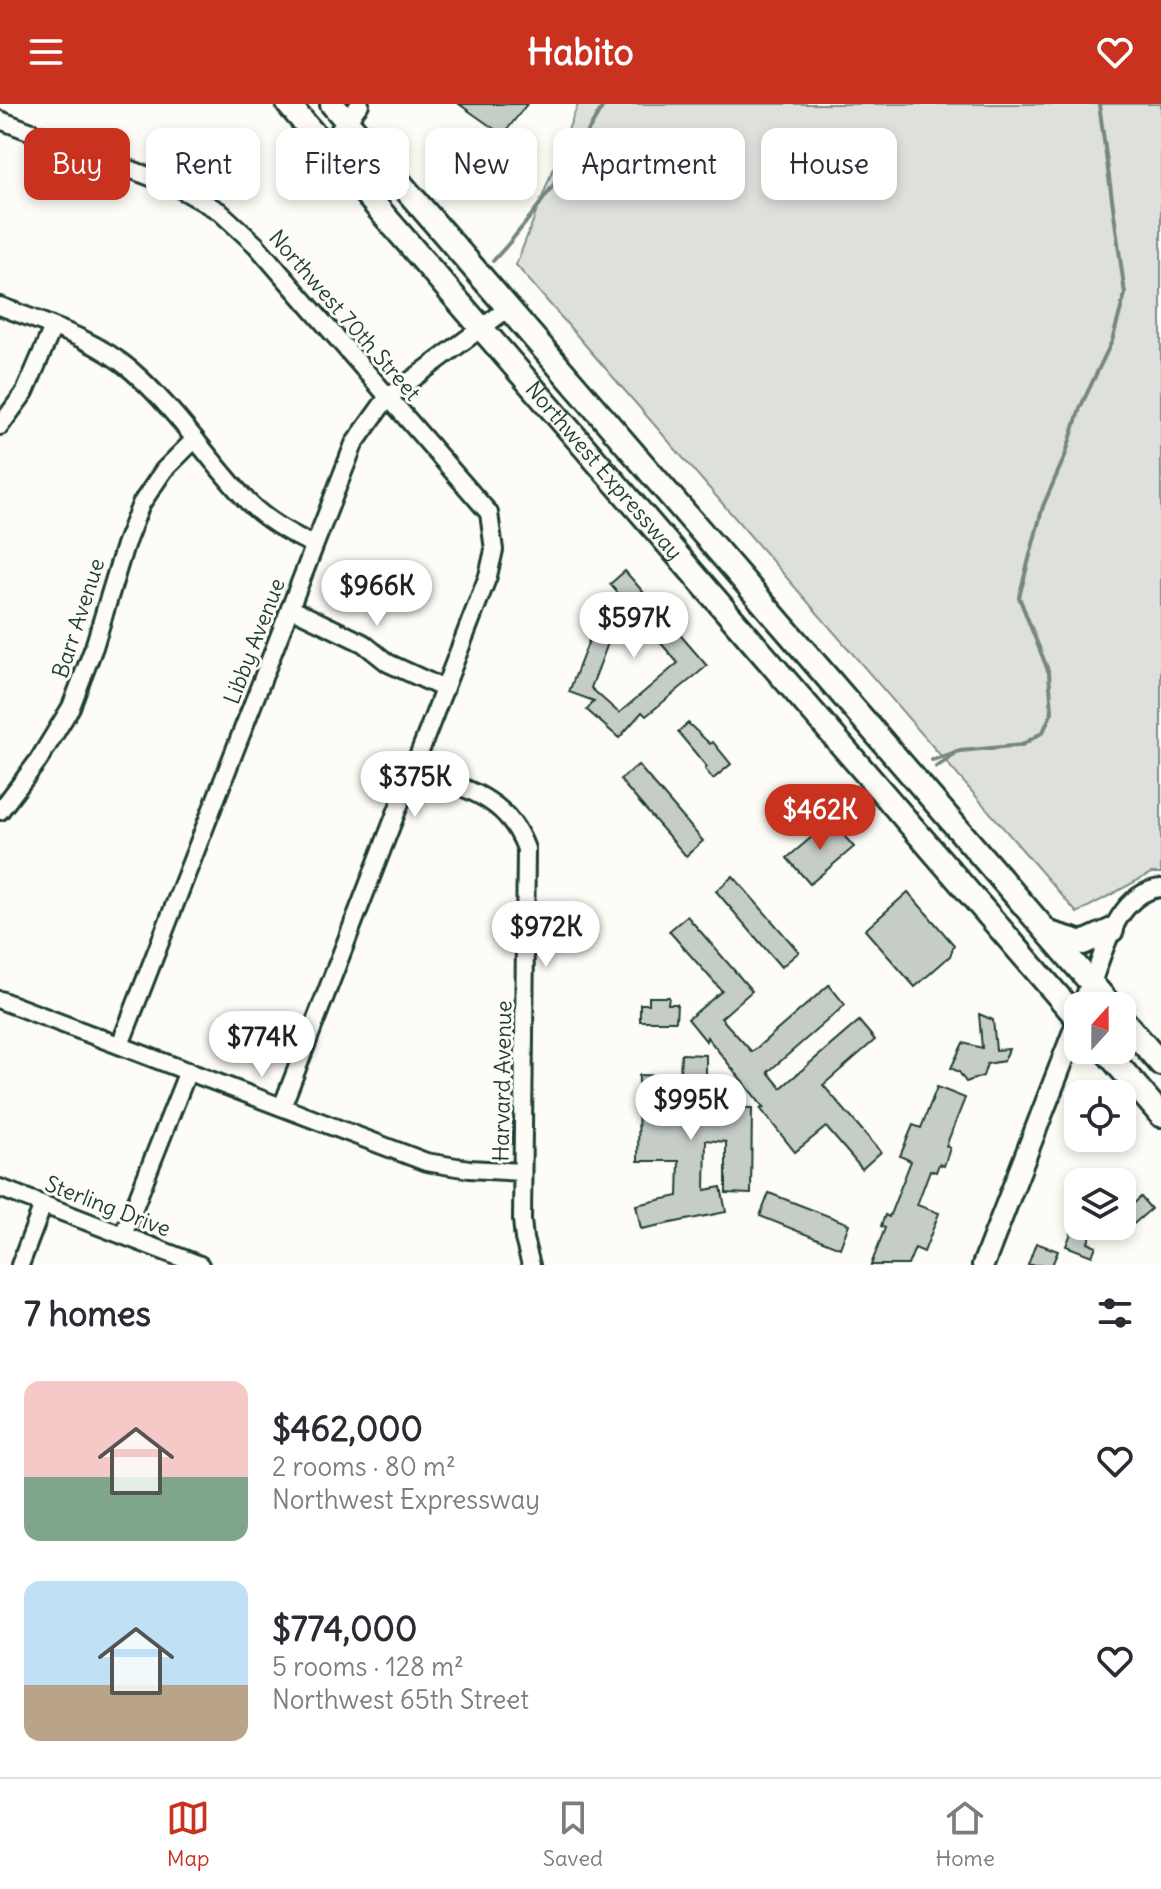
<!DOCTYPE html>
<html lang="en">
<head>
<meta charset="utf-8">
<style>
	body { margin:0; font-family:Delius,sans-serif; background:#f7f7f7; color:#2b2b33; height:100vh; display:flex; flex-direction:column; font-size:30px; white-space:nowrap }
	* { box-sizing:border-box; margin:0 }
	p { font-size:26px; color:#7c7c81 }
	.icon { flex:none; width:44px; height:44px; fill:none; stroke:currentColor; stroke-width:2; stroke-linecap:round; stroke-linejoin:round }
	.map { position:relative; height:1161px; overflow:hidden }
	.details { display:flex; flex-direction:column; background:#fff; flex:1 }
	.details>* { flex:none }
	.top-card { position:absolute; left:24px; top:24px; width:1114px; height:72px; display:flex; gap:16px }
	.needle { width:52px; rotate:21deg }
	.controls { position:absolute; left:1064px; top:888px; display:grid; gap:16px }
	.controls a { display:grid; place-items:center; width:72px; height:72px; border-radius:16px; background:#fff; box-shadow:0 4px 12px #0003; font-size:40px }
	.price { position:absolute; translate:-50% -68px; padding:0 18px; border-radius:28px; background:#fff; color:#222; font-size:26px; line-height:52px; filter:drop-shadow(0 2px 4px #0008) }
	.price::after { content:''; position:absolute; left:50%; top:48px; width:24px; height:18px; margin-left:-12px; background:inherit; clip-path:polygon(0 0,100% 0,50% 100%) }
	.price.on { background:#c8321e; color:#fff }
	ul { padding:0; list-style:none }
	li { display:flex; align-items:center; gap:24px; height:200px; padding:0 24px }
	li span { display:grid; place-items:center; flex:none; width:224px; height:160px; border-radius:16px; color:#555 }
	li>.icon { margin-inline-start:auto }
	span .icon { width:96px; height:96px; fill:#fffc; stroke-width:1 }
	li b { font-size:34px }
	h2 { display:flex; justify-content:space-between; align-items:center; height:96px; padding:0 24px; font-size:34px }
	.tag { padding:0 28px; border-radius:16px; background:#fff; box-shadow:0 4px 12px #0003; font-size:28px; line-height:72px }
	.tag.on { background:#c8321e; color:#fff }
	header { display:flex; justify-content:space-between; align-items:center; height:104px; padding:0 24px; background:#c8321e; color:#fff; font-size:36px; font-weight:700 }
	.dock { display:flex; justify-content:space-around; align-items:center; height:112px; border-top:2px solid #e1e1e2; background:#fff; font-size:22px; color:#7c7c81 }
	.dock a { display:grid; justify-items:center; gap:4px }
	.dock .on { color:#c8321e }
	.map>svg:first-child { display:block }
	.green { fill:#dde0db; stroke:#7e8e88; stroke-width:2 }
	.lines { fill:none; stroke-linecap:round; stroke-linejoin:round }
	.stream { stroke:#75877f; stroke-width:4 }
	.building { fill:#c6cdc7; stroke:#1f3d34; stroke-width:2 }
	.minor-casing { stroke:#1f3d34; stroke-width:22 }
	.major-casing { stroke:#1f3d34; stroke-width:26 }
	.highway-casing { stroke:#1f3d34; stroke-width:28 }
	.minor { stroke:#fdfcf7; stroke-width:16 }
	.major { stroke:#fdfcf7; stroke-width:20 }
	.highway { stroke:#fdfcf7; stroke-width:22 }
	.labels { text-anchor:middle; stroke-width:6; stroke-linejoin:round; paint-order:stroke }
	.street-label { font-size:22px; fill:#1f3d34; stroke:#fdfcf7 }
</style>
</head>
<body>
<header><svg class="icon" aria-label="menu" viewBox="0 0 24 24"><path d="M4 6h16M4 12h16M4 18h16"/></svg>Habito<svg class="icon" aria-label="heart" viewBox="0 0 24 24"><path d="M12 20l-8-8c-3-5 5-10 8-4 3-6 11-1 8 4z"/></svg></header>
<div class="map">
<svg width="1161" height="1161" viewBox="0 0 1161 1161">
	<rect width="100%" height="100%" fill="#fdfcf7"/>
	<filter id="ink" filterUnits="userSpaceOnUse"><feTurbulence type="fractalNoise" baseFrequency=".0125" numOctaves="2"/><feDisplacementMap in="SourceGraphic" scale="16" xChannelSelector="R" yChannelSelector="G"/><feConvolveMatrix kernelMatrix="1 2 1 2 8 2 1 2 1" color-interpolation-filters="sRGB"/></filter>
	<g filter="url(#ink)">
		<!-- green -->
		<polygon class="green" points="578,0 1161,0 1161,769 1151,769 1077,809 516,161"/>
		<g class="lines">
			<!-- stream -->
			<g class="stream">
				<path d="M493,157C537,110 572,56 604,0"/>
				<polyline points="932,656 960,647 1022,641 1043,628 1052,608 1049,569 1019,493 1043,402 1065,352 1080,304 1112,237 1125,190 1099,0"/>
				<polyline points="936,663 954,651"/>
			</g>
		</g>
		<!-- building -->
		<g class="building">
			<polygon points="459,0 527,0 503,31"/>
			<polygon points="625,467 707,562 646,612 642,608 619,634 587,606 594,597 569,588 602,503 619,510 591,584 619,609 678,559 610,480"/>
			<polygon points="688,619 710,640 713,638 731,660 713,675 705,665 707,663 678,628"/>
			<polygon points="638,661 703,737 686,752 620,676"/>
			<polygon points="831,717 854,743 810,780 787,754 813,732 810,729 819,721 822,724"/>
			<polygon points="733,772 799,848 781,863 716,787"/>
			<polygon points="908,788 954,841 950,852 915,883 865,826"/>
			<polygon points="687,812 752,887 721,914 752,948 829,881 845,901 768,968 781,984 859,917 875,936 823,981 881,1048 862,1065 826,1023 795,1048 760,1004 764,1004 707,933 706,937 688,915 722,887 669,827"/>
			<polygon points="649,893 669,893 668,900 677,900 676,917 640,917 640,900 649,900"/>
			<polygon points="979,910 993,916 996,946 1009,945 1004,957 987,960 983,972 966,978 959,968 951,964 963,939 982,944"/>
			<polygon points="681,950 706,951 706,993 709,993 709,1003 752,1004 751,1090 726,1089 726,1038 706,1036 705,1086 721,1083 726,1108 641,1125 636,1101 678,1092 679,1057 638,1057 639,971 680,972"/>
			<polygon points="937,983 965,994 946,1042 950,1044 944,1062 939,1060 936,1068 930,1066 917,1101 939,1109 924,1148 915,1144 908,1161 871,1161 885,1124 881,1122 885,1111 889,1113 911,1057 900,1052 913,1021 921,1024"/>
			<polygon points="769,1089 849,1120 840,1144 760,1112"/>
			<polygon points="1141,1093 1151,1105 1130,1123 1122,1114 1122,1110"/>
			<polygon points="1075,1119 1093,1126 1088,1138 1096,1142 1092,1152 1066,1142"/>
			<polygon points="1036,1139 1058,1147 1052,1161 1028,1161"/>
		</g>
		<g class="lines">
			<!-- minor casing -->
			<g class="minor-casing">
				<g id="minor">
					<polyline points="0,16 177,83 219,107 256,141 489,409 494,446 488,472 282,1003"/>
					<polyline points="325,45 360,0"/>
					<path d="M0,202C45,220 93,234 131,266C175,304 208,355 248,398C267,417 290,430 314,441"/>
					<polyline points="0,322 25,288 53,223"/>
					<polyline points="290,504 363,539 388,559 445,585"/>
					<path d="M413,666C462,684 507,691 526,745L522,1116L524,1135L531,1161"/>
					<polyline points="0,707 38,657 71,603 94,543 125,441 141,400 164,366 195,335"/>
					<path d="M1092,879C1104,847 1118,788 1161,784"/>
					<polyline points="0,896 426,1058 469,1065 522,1068"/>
					<polyline points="120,941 354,340 387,294 507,205"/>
					<polyline points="0,1084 200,1161"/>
					<polyline points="123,1131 188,967"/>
					<polyline points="20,1161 43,1101"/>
				</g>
			</g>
			<!-- major casing -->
			<g class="major-casing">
				<g id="major">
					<polyline points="1083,902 1092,879"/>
					<polyline points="983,1161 1078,917"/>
				</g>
			</g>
			<!-- highway casing -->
			<g class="highway-casing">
				<g id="highway">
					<path id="s1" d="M288,0L1078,915"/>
					<polyline points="332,0 1111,902"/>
					<polyline points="1049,829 1083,839 1112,826"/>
					<polyline points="1122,915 1161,960"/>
					<polyline points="1105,946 1161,1011"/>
				</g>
			</g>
			<!-- minor -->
			<use href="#minor" class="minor"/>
			<!-- major -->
			<use href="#major" class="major"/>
			<!-- highway -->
			<use href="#highway" class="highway"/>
		</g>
	</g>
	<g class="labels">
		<!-- street labels -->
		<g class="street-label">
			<text transform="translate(345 211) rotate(49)" y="8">Northwest 70th Street</text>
			<text dy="8" stroke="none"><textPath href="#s1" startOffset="484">Northwest Expressway</textPath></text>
			<text transform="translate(78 514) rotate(-72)" y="8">Barr Avenue</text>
			<text transform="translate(254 537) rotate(-69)" y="8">Libby Avenue</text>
			<text transform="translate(502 977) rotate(-89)" y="8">Harvard Avenue</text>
			<text transform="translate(108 1102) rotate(21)" y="8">Sterling Drive</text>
		</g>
	</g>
</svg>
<div class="controls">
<a><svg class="needle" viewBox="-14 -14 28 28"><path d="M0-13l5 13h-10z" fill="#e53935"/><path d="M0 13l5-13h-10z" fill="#7c7c81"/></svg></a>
<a><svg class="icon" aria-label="locate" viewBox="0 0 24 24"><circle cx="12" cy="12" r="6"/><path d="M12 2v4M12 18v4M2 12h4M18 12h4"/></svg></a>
<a><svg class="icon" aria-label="layers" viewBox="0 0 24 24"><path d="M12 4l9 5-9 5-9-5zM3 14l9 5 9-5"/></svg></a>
</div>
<b class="price" style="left:377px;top:524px">$966K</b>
<b class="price" style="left:634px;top:556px">$597K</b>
<b class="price" style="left:415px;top:715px">$375K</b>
<b class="price on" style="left:820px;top:748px">$462K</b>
<b class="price" style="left:546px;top:865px">$972K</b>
<b class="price" style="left:262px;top:975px">$774K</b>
<b class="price" style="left:691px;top:1038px">$995K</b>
<div class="top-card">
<a class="tag on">Buy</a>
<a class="tag">Rent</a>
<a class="tag">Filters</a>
<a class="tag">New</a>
<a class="tag">Apartment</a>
<a class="tag">House</a>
</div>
</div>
<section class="details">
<h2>7 homes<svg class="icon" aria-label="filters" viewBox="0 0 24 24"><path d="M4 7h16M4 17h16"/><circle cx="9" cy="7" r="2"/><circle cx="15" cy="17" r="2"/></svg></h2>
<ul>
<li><span style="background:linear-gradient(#f6c9c9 60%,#7fa58c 0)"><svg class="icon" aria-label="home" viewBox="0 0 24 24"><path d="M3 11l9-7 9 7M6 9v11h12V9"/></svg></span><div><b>$462,000</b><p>2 rooms · 80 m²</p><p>Northwest Expressway</p></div><svg class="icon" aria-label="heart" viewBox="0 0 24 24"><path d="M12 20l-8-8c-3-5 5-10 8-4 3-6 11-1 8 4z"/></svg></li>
<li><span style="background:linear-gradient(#bfe0f5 65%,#b9a48a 0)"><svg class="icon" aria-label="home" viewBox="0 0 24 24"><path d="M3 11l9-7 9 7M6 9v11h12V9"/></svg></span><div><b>$774,000</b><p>5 rooms · 128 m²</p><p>Northwest 65th Street</p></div><svg class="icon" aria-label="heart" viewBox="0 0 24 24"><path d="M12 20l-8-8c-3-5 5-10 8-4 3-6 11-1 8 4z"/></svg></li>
</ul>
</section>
<nav class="dock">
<a class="on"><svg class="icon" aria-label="map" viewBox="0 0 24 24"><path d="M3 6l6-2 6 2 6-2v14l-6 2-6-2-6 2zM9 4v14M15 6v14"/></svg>Map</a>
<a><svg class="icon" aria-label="saved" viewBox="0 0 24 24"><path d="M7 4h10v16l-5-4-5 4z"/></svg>Saved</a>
<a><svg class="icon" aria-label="home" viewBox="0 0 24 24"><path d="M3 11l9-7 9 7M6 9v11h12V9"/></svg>Home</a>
</nav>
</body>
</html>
